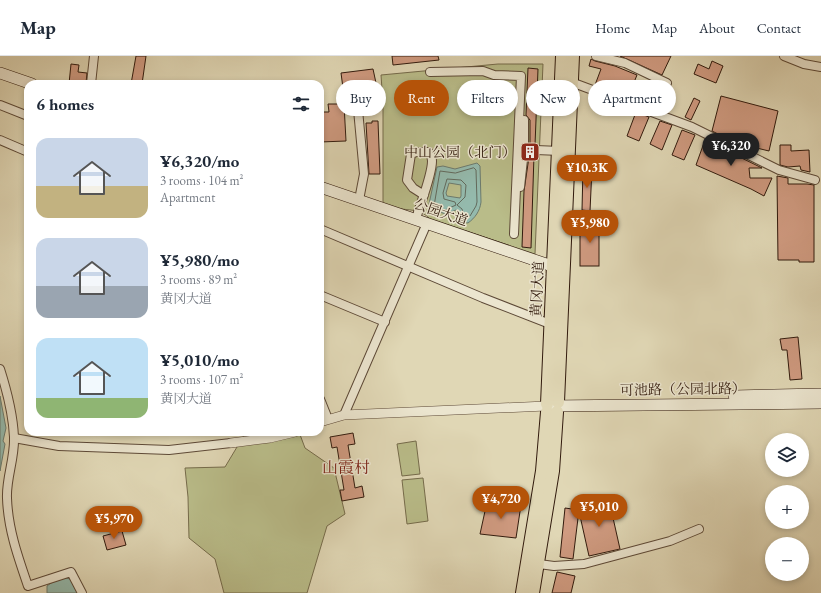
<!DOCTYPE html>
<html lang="en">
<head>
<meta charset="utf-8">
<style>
	body { margin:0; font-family:"EB Garamond","Noto Serif SC",serif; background:#f6f6f7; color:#1f2937; height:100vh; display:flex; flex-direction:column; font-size:15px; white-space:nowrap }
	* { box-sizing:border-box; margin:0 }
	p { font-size:13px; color:#747a83 }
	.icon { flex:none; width:22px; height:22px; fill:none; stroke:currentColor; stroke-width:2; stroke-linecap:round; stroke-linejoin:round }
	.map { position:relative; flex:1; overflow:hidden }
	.panel { position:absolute; left:24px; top:24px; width:300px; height:356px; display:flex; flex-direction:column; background:#fff; border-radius:12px; box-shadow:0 2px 6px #0003 }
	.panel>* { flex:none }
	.guide { position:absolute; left:336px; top:24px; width:380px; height:36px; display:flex; gap:8px }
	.controls { position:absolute; left:765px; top:377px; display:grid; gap:8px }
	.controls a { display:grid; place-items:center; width:44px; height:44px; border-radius:50%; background:#fff; box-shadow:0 2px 6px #0003; font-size:20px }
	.price { position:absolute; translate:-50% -34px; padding:0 9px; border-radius:14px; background:#b45309; color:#fff; font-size:13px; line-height:26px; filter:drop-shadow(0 1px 2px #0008) }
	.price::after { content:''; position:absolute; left:50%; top:24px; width:12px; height:9px; margin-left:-6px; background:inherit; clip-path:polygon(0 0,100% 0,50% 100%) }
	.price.current { background:#222; color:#fff }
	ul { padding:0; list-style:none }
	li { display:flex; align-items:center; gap:12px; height:100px; padding:0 12px }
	li span { display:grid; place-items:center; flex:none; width:112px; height:80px; border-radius:12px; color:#555 }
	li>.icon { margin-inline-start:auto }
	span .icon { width:48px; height:48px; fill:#fffc; stroke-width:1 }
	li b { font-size:17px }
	h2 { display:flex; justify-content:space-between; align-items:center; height:48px; padding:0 12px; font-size:17px }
	.tag { padding:0 14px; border-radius:18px; background:#fff; box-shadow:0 2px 6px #0003; font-size:14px; line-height:36px }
	.tag.current { background:#b45309; color:#fff }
	header { display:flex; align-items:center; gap:24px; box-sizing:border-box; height:56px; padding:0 20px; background:#fff; border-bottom:1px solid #e0e1e3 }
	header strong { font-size:19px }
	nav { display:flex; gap:22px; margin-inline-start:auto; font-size:14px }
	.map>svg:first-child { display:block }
	.green { fill:#b9bc89; stroke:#756b4b }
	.water { fill:#94baad; stroke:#6c7a6d; fill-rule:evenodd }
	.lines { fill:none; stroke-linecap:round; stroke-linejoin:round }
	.shore { stroke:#626a5d; stroke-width:1 }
	.building { fill:#d09b81; stroke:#311a0d }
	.minor-casing { stroke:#5d4937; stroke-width:10 }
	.tertiary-casing { stroke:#5d4937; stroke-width:10 }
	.secondary-casing { stroke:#311a0d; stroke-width:12 }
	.primary-casing { stroke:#311a0d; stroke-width:14 }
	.minor { stroke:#ebe5cf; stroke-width:8 }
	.tertiary { stroke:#ebe5cf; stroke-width:9 }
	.secondary { stroke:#ebe5cf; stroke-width:11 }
	.primary { stroke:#e0d7b5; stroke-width:12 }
	.labels { text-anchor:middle; stroke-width:3; stroke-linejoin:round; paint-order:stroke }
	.poi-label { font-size:14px; fill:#311a0d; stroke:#ebe5cf; text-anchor:end }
	.street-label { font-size:14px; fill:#311a0d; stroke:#ebe5cf }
	.quarter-label { font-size:16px; fill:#7a1f14; stroke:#ebe5cf }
</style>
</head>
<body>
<header>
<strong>Map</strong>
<nav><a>Home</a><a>Map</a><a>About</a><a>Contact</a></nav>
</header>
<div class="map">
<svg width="821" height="537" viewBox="0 0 821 537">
	<rect width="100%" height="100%" fill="#e0d7b5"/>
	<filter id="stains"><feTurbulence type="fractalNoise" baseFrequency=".005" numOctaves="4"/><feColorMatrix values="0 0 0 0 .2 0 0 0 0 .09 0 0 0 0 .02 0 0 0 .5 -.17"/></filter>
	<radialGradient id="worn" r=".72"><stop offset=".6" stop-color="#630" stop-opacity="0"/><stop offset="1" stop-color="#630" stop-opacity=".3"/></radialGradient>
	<!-- green -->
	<g class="green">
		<path d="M498,8H543L535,198L430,163C420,152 409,155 396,152C392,151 387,149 383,148V48L381,19Z"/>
		<polygon points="246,376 299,376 305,392 334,412 345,458 327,470 307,537 224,537 215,503 189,482 188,441 185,412 225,411"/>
		<polygon points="416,385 420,418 402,420 397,388"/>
		<polygon points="423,422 428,465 407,468 402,424"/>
	</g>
	<!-- water -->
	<g class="water">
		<path d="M477,107L480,110L481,146C480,155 475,162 468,167L463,166L459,155L456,154L446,158L430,153L429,148L437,111L443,110L455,113ZM449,127L461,129V140L460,142L447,140L446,137Z"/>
		<polygon points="0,340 6,372 3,385 5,388 0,415"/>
		<polygon points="66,522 70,523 78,537 47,537 47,530 54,525"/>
	</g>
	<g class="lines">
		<!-- shore -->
		<polygon class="shore" points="474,112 476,114 477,146 476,150 470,160 465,162 462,153 457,149 465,141 466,129 461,124 447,123 443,137 444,143 455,146 456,149 445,154 434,150 440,115 455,117"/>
	</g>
	<!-- building -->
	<g class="building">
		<polygon points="136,0 146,0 142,28 131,28"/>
		<polygon points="392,0 438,0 439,4 393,9"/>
		<polygon points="620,0 671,0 662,19"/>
		<polygon points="591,3 595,5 615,10 637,19 628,41 595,29 601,13 589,10"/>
		<polygon points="712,5 723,10 716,27 694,18 698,8 709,13"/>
		<polygon points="71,8 79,9 78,16 87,17 86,27 76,26 76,28 69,28"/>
		<polygon points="528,12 538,13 535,89 532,91 531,94 534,99 531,192 522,191 524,135 530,94 530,64 526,59"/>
		<polygon points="373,13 376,27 343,32 341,17"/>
		<polygon points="721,40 778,55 769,95 736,87 712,75"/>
		<polygon points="694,42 700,45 691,64 685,61"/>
		<polygon points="328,48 344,48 346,85 320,86 320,56 329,56"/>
		<polygon points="636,56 649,61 639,85 627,80"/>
		<polygon points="372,65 378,65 380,118 369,118 366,67 372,67"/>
		<polygon points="660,65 672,69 662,94 650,88"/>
		<polygon points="682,74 695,79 684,104 672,99"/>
		<polygon points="705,84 762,112 749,112 750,122 772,122 764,140 751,133 696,109"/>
		<polygon points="780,89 791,89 791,95 809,94 810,116 801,114 800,110 788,111 780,109"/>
		<polygon points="583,112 592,112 590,155 582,154"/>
		<polygon points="777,120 788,122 788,128 807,128 814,129 814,206 799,206 799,204 778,204"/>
		<rect x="580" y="165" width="19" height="45"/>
		<polygon points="798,281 802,323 790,324 787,294 782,294 780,283"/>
		<polygon points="353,377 355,388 348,389 355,432 362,430 364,441 342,445 340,434 344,434 337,391 332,392 330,381"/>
		<polygon points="609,444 620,493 589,500 578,451"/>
		<polygon points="487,446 521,449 516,482 480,478"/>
		<polygon points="565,452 579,454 573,503 560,501"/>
		<polygon points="122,475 126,489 107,494 103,480"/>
		<polygon points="557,516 575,520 571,537 552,537"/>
	</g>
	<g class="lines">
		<!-- minor casing -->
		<g class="minor-casing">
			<g id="minor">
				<polyline points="596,0 625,7 667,27"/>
				<polyline points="784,0 804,8 821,11"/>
				<polyline points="430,16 483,15 494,19 521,20 514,178"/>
				<polyline points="571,26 692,71 779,114 815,124"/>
				<polyline points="91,28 94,0"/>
				<polyline points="357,43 364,118 359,144"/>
				<polyline points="0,49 28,60"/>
				<polyline points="0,84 28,96"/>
				<polyline points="536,94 560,95"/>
				<polyline points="520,131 524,94 524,64"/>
				<path d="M416,163C420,148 432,120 432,105C432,102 431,99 429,96H416L411,98L407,124L413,132L424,139"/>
				<polyline points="320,173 483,242 550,268"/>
				<polyline points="320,239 385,266"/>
				<path d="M0,313C7,335 13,359 14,381C15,402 6,422 7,442C8,473 18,501 28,530L71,516L82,537"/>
				<polyline points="320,343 328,363"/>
				<polyline points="344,359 427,167"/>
				<polyline points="14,382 59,390 169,394 231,387"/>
				<polyline points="539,508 554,510 584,508 670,485 699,473"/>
			</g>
		</g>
		<!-- tertiary casing -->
		<g class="tertiary-casing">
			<g id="tertiary">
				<polyline points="320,366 344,359 546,350"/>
				<polyline points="231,387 270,382 295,376"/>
			</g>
		</g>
		<!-- secondary casing -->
		<g class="secondary-casing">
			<g id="secondary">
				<polyline points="0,17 32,28"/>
				<polyline points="320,131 552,210"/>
				<polyline points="734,340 821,338"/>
				<polyline points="549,350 821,347"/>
			</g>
		</g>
		<!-- primary casing -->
		<g class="primary-casing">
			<g id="primary">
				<polyline points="558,346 573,0"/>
				<polyline points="547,348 562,0"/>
				<polyline points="522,537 542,415 547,356"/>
				<polyline points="533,537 553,415 557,356"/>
			</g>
		</g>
		<!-- minor -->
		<use href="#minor" class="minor"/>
		<!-- tertiary -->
		<use href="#tertiary" class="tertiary"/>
		<!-- secondary -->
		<use href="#secondary" class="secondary"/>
		<!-- primary -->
		<use href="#primary" class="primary"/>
	</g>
	<!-- icons -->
	<defs>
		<g id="building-square" transform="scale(1)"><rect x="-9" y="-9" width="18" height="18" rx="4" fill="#8f2418" stroke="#ebe5cf"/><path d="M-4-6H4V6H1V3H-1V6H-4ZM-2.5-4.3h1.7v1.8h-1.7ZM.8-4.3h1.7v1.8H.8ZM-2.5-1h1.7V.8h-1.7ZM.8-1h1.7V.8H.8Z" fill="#fff"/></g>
	</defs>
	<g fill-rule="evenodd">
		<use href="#building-square" x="530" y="96"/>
	</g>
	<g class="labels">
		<!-- poi labels -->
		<g class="poi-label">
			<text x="516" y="101">中山公园（北门）</text>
		</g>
		<!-- street labels -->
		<g class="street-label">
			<text transform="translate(441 156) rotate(19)" y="5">公园大道</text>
			<text transform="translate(537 233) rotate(-87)" y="5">黄冈大道</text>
			<text transform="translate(683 333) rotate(-1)" y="5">可池路（公园北路）</text>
		</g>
		<!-- quarter labels -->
		<g class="quarter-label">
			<text x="346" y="417">山霞村</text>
		</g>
	</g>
	<rect width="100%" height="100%" filter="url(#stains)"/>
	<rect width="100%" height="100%" fill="url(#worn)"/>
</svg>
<div class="controls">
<a><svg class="icon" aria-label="layers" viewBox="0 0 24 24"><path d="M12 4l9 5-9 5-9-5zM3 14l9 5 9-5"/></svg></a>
<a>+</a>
<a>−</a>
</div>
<b class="price current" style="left:731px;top:111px">¥6,320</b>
<b class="price" style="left:587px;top:133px">¥10.3K</b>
<b class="price" style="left:590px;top:188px">¥5,980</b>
<b class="price" style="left:501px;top:464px">¥4,720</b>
<b class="price" style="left:599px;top:472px">¥5,010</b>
<b class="price" style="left:114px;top:484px">¥5,970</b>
<div class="guide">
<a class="tag">Buy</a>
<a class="tag current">Rent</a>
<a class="tag">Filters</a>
<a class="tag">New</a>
<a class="tag">Apartment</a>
</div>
<section class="panel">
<h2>6 homes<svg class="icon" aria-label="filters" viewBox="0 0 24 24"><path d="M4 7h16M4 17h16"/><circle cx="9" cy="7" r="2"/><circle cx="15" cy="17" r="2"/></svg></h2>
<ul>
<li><span style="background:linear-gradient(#c9d6e8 60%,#c2b280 0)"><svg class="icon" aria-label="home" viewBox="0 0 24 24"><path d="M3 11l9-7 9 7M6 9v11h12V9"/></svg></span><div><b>¥6,320/mo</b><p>3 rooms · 104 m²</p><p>Apartment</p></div></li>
<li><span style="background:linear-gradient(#c9d6e8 60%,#9aa5b1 0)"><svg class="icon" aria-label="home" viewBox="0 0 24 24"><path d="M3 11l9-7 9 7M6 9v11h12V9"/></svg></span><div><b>¥5,980/mo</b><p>3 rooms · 89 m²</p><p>黄冈大道</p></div></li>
<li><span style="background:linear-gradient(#bfe0f5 75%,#8fb573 0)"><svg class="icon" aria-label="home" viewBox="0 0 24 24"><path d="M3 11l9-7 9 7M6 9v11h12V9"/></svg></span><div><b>¥5,010/mo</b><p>3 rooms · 107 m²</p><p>黄冈大道</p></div></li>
</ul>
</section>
</div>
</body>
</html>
